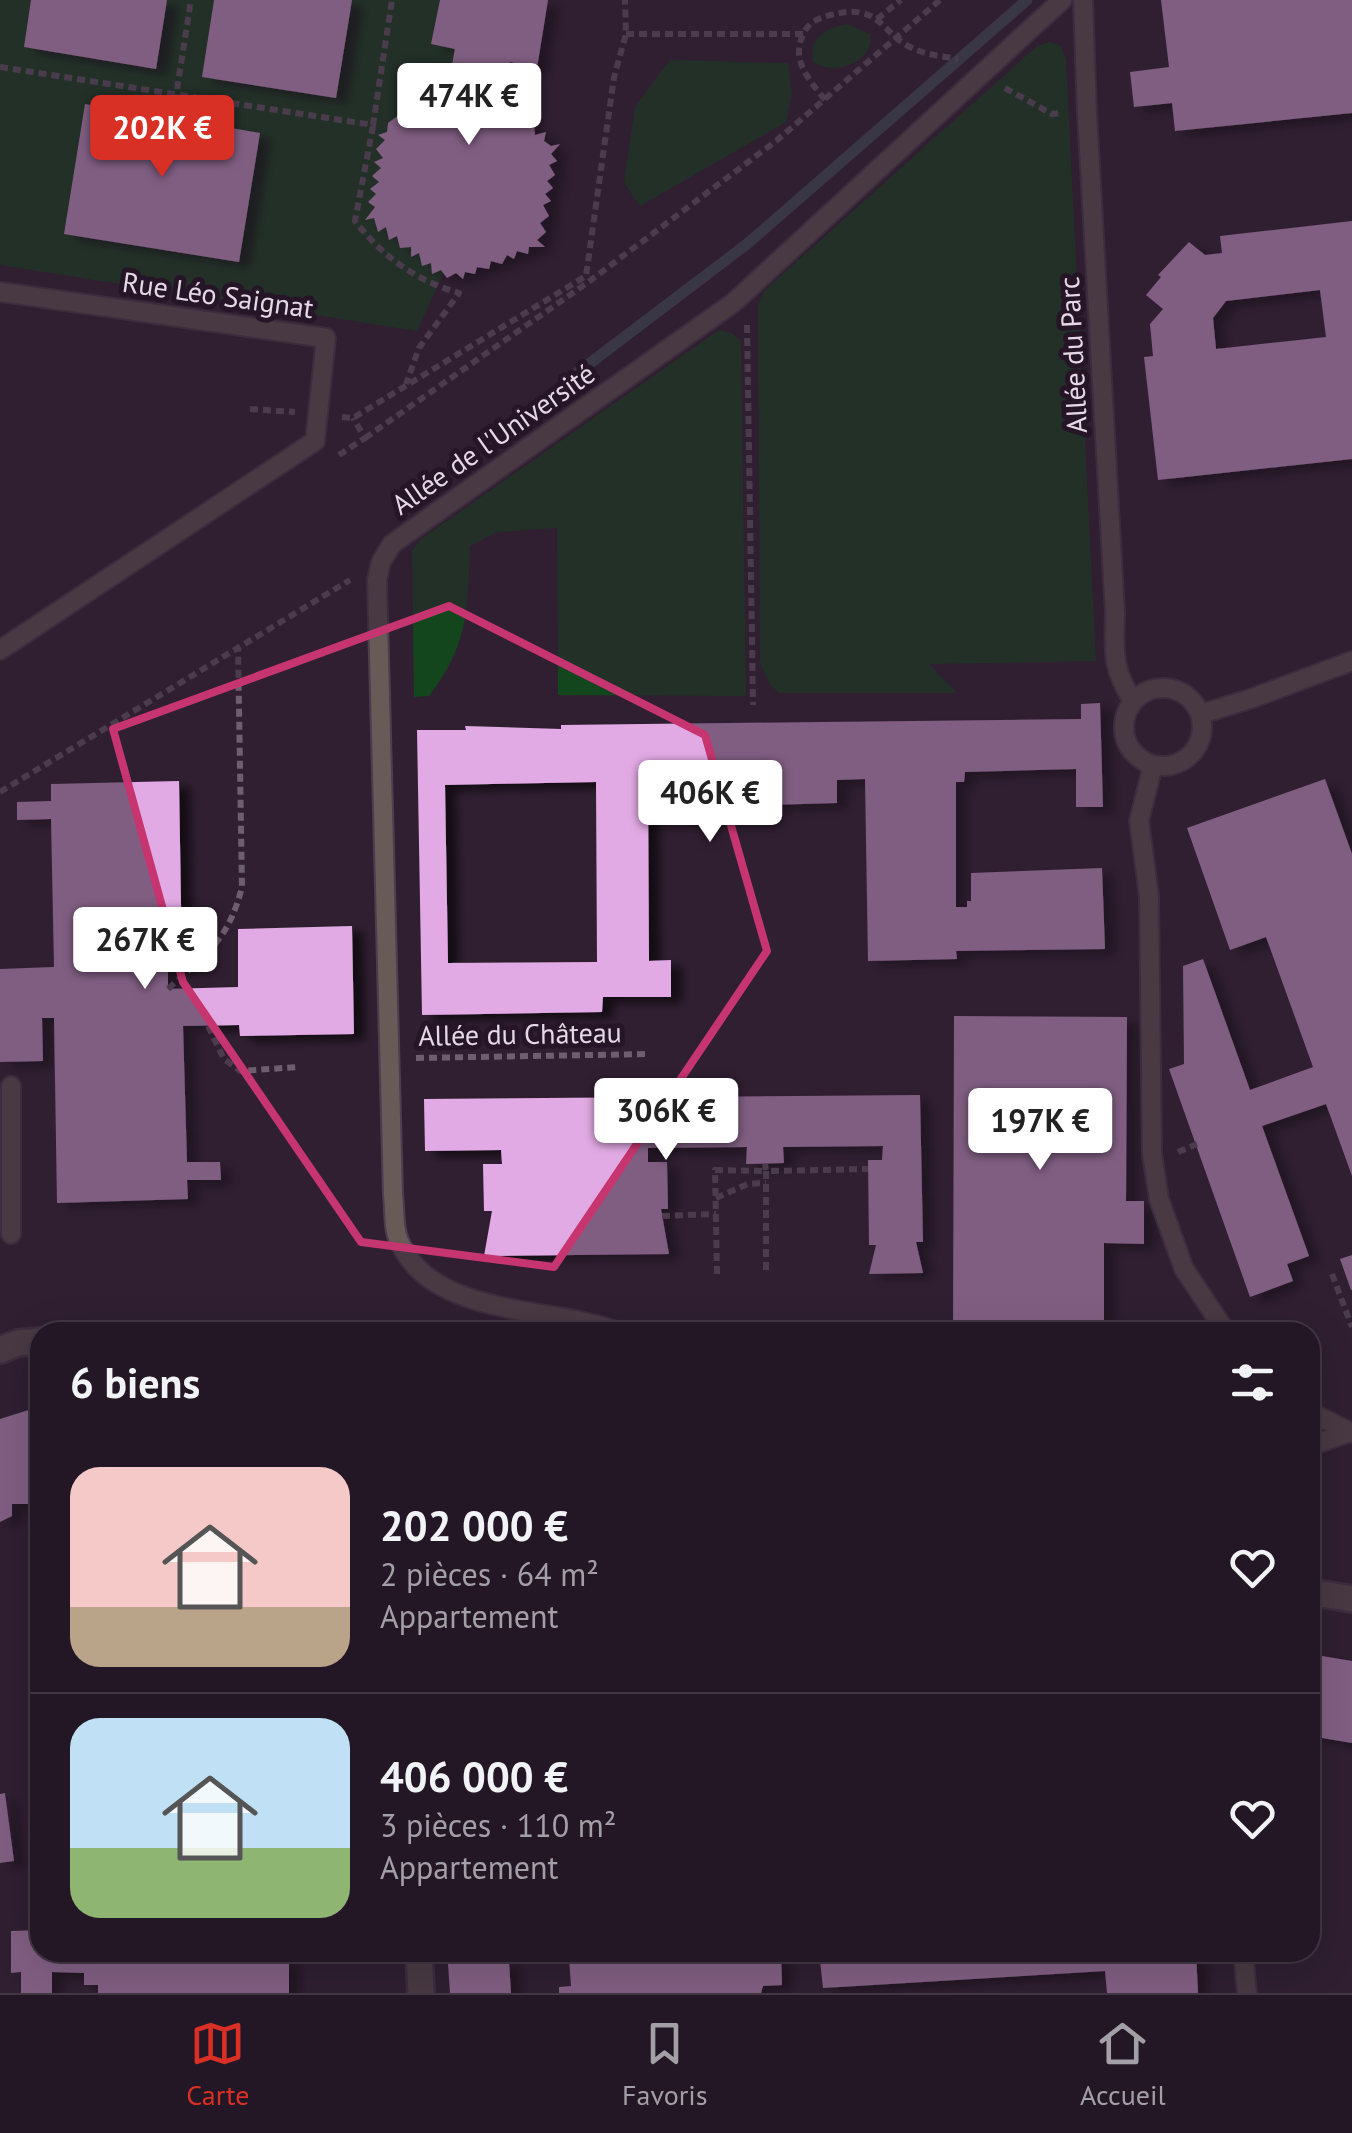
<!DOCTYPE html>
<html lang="fr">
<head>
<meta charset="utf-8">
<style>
	body { margin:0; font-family:"PT Sans",sans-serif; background:#302432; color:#f1f3f6; height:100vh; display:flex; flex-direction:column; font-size:38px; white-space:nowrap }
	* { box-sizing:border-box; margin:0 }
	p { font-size:32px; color:#a39fa7 }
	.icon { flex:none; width:55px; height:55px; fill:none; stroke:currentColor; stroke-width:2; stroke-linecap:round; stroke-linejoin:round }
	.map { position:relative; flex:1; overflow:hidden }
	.panel { position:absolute; left:30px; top:1322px; width:1290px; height:640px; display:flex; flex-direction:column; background:#241725; border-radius:30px; box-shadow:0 10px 40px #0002,0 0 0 2px #413642 }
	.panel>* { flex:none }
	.price { position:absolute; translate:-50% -85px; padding:0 22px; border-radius:10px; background:#fff; color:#222; font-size:32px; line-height:65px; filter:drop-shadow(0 2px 5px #0008) }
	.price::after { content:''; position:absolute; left:50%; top:60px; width:30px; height:22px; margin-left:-15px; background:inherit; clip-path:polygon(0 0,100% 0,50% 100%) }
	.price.on { background:#d93025; color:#fff }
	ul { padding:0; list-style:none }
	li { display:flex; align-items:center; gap:30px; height:250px; padding:0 40px }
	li+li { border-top:2px solid #413642 }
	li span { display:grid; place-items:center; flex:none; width:280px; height:200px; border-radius:30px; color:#555 }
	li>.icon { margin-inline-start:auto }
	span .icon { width:120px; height:120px; fill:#fffc; stroke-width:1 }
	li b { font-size:42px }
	h2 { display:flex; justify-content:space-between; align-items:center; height:120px; padding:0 40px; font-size:42px }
	.menu { display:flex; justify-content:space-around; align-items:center; height:140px; border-top:2px solid #413642; background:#241725; font-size:28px; color:#a39fa7 }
	.menu a { display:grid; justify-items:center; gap:5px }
	.menu .on { color:#d93025 }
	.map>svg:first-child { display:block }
	.green { fill:#13461d }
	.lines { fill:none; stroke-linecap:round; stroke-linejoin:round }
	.stream { stroke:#45535e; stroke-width:11 }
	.building { fill:#e2aae4; fill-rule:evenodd; filter:url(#shadow) }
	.service-casing { stroke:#4d3d4e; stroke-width:22 }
	.minor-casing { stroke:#4d3d4e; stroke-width:30 }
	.tertiary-casing { stroke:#4d3d4e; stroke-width:30 }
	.path { stroke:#6e5f6f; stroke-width:6; stroke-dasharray:8 5; stroke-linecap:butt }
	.service { stroke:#675a57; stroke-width:18 }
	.minor { stroke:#675a57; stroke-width:25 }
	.tertiary { stroke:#675a57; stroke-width:25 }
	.marked { fill:none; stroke:#c73570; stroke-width:8; stroke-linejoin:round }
	.labels { text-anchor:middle; stroke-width:10; stroke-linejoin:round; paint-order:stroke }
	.street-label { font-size:28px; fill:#e5d9e5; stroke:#261527 }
</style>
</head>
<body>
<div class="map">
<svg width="1352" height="1993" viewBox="0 0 1352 1993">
	<defs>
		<filter id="shadow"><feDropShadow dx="11" dy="6" stdDeviation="5" flood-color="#0009"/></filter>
	</defs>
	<rect width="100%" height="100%" fill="#301f31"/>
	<!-- green -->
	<g class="green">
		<polygon points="0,0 516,0 486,181 417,331 0,265"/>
		<path d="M847,24L870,34C875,62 835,77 813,62C808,37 826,28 847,24Z"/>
		<polygon points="1050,42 1061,46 1066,60 1096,661 929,664 957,693 779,693 770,684 760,663 758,305 764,291 1037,46"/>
		<polygon points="670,60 788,63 792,94 786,122 640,206 624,183 635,107"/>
		<path d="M719,330L732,333L741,341L746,696L558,695L557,528L497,532L470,546C468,607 469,644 429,696L414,697L412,551L421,539Z"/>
	</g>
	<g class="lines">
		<!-- stream -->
		<polyline class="stream" points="577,373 747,244 1027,0"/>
	</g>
	<!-- building -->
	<g class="building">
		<polygon points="31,0 167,0 156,69 24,47"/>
		<polygon points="214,0 352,0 336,98 202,77"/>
		<polygon points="440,0 548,0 537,68 510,62 501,106 513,106 515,118 524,114 523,124 534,123 535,135 546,132 544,141 551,146 560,144 551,154 557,161 549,165 555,175 547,181 553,188 545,194 551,201 543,205 549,216 540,223 546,232 537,240 545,247 529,247 528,254 517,251 514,259 507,255 502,264 491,261 489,269 477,267 475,274 465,272 463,279 456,273 447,278 441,270 432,274 431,263 422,266 419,253 411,257 411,247 400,248 397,236 389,240 386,227 378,232 374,218 365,220 375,207 368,202 376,194 370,189 379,182 372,176 381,168 374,162 383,158 376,149 385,140 378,135 387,132 388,123 400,114 407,117 413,108 421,110 424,104 433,107 437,97 445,100 455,49 431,44"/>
		<polygon points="1161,0 1352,0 1352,113 1175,131 1172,103 1134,107 1130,72 1169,67"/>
		<polygon points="144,101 189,106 231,128 260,133 239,262 64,234 85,104 114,109"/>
		<path d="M1352,221V459L1158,480L1144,357L1153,356L1150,324L1163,309L1146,295L1161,277L1158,275L1189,242L1205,255L1222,253L1220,236ZM1320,290L1326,337L1216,349L1213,318L1226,301Z"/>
		<path d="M1100,703L1103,807H1076V769L965,772L964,782H956V907H967V901H971V873L1102,868L1105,949L956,951L957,959L868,961L865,779L837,780V803L699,807L679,805L678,781H648L649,961L671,960V997H603L602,1012L422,1015L417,730H466L465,726L561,729V725L1081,719V704ZM596,782L597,962L448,963L445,785Z"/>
		<polygon points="1325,779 1352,854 1352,1176 1326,1104 1262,1126 1309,1256 1287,1264 1293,1281 1250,1297 1169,1069 1184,1064 1183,966 1203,959 1250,1090 1313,1067 1266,937 1230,950 1187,828"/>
		<polygon points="179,781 182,965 168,966 168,989 238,987 238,929 352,926 354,1034 240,1036 239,1025 183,1026 187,1162 220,1162 221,1180 187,1180 188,1199 57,1203 54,1018 42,1018 43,1061 0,1062 0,969 54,967 51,819 17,820 17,802 51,801 51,784"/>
		<polygon points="954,1016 1127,1017 1126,1201 1144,1201 1144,1244 1104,1243 1104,1322 1195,1322 1195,1332 953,1332"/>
		<polygon points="920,1095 923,1242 916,1242 923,1273 869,1274 876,1245 869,1245 868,1160 882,1160 883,1146 783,1147 784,1163 746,1164 747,1147 648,1148 648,1162 667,1162 668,1209 661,1209 669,1254 484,1256 492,1211 484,1211 483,1164 502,1164 501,1150 425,1151 424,1099"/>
		<polygon points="1352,1255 1352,1290 1351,1290 1340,1259"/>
		<polygon points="35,1408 36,1504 12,1504 12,1516 0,1522 0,1419"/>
		<polygon points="1310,1654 1352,1661 1352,1743 1310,1736"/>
		<polygon points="5,1793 14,1861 0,1863 0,1794"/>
		<polygon points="40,1930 40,1952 100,1952 101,1958 213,1957 219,1952 241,1952 248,1958 289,1958 289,1993 98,1993 98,1985 84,1985 84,1973 52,1972 52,1993 21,1993 21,1972 11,1973 11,1931"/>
		<polygon points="666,1952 781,1952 782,1985 763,1986 761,1993 559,1993 559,1987 571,1986 569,1958"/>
		<polygon points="819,1952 1196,1952 1198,1993 1107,1993 1105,1971 823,1988"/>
		<polygon points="509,1961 511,1993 450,1993 448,1964"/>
	</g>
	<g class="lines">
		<!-- service casing -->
		<g class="service-casing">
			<g id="service">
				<path d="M1083,0L1087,113L1115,614C1114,652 1112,669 1133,701"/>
				<polyline points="0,292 326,338 315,441 0,650"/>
				<circle cx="1163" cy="727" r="39"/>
				<polyline points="1201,714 1250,699 1352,661"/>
				<polyline points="1153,765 1139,821 1149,896 1152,1154 1159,1199 1184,1269 1226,1332"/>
				<polyline points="11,1234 11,1086"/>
				<path d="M619,1332C552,1306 432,1318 399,1241C393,1228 395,1210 393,1195L377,580L381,562L392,544L733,303L1062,0"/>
				<polyline points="1310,1412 1352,1433"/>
				<polyline points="1310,1446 1350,1432"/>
				<polyline points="1243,1952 1247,1993"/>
			</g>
		</g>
		<!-- minor casing -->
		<g class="minor-casing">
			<polyline id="minor" points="419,1952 421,1993"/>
		</g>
		<!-- tertiary casing -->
		<g class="tertiary-casing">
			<g id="tertiary">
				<polyline points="0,1350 18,1343 40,1341"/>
				<polyline points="1310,1592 1352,1599"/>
			</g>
		</g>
		<!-- path -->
		<g class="path">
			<polyline points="877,19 901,0"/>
			<polyline points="626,34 803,34"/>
			<polyline points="0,67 373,125 392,0"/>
			<polyline points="1005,88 1052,114 1060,113"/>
			<path d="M825,100C808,78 789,59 805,31C810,21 820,18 830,15C881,2 879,32 912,48C926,55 942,56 958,59"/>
			<polyline points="175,102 191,0"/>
			<path d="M373,126L355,221C383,257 415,280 459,293L419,348L406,384"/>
			<polyline points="747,325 753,705"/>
			<polyline points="250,409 295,412"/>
			<polyline points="342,417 353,418 586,276 614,77 626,34 625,0"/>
			<polyline points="365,438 587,283 776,141 940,0"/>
			<polyline points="339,455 365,438 353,418"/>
			<polyline points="0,792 350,580"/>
			<path d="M168,989C208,952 228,941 242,887L238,647"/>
			<polyline points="208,1026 224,1059 240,1071 298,1067"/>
			<polyline points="416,1058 650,1054"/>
			<polyline points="1178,1152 1197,1144"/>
			<polyline points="716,1198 748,1184 766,1183"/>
			<polyline points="662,1216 716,1214"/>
			<polyline points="766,1270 766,1171 868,1169"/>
			<polyline points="717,1274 715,1170 766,1171 765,1164"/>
			<polyline points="1332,1274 1352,1327"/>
		</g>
		<!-- service -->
		<use href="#service" class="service"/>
		<!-- minor -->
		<use href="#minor" class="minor"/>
		<!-- tertiary -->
		<use href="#tertiary" class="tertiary"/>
	</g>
	<!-- marked area -->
	<path d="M0 0H1352V1993H0ZM449,606L705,735L767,951L554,1267L361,1242L183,982L113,729Z" fill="#301f31" fill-opacity=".55" fill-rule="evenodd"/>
	<path class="marked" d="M449,606L705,735L767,951L554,1267L361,1242L183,982L113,729Z"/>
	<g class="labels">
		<!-- street labels -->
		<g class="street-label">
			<text transform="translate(218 295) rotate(8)" y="10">Rue Léo Saignat</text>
			<text transform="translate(1073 355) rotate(-93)" y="10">Allée du Parc</text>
			<text transform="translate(493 439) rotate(-35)" y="10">Allée de l'Université</text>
			<text transform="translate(520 1034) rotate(-1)" y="10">Allée du Château</text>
		</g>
	</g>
</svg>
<b class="price" style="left:469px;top:148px">474K €</b>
<b class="price on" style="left:162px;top:180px">202K €</b>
<b class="price" style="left:710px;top:845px">406K €</b>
<b class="price" style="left:145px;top:992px">267K €</b>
<b class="price" style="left:666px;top:1163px">306K €</b>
<b class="price" style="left:1040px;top:1173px">197K €</b>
<section class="panel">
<h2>6 biens<svg class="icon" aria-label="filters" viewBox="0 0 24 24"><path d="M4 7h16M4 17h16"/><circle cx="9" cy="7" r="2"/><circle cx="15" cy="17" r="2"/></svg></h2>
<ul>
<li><span style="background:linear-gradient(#f6c9c9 70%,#b9a48a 0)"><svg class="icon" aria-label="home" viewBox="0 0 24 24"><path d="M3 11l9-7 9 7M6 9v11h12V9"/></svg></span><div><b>202 000 €</b><p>2 pièces · 64 m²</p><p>Appartement</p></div><svg class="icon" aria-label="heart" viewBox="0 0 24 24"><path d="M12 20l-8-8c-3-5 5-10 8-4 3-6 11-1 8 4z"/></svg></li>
<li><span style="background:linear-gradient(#bfe0f5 65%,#8fb573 0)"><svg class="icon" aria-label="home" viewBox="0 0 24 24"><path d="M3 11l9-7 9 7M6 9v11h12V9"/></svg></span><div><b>406 000 €</b><p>3 pièces · 110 m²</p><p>Appartement</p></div><svg class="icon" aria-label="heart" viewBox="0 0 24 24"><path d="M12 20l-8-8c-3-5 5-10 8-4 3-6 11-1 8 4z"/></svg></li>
</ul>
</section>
</div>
<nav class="menu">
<a class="on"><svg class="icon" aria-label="map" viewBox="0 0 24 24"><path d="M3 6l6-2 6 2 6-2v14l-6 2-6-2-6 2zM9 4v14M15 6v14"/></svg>Carte</a>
<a><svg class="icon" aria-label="saved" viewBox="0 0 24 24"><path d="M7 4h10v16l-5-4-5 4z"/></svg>Favoris</a>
<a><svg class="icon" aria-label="home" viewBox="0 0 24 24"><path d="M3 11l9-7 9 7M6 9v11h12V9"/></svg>Accueil</a>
</nav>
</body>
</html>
